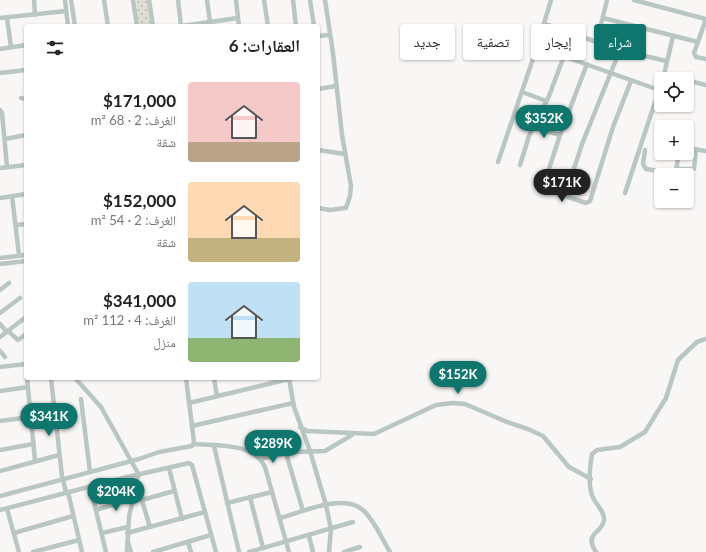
<!DOCTYPE html>
<html lang="ar">
<head>
<meta charset="utf-8">
<style>
	body { margin:0; font-family:Lato,"Noto Naskh Arabic",sans-serif; background:#f6f6f6; color:#222; direction:rtl; height:100vh; display:flex; flex-direction:column; font-size:15px; white-space:nowrap }
	* { box-sizing:border-box; margin:0 }
	p { font-size:13px; color:#767676 }
	.icon { flex:none; width:22px; height:22px; fill:none; stroke:currentColor; stroke-width:2; stroke-linecap:round; stroke-linejoin:round }
	.map { position:relative; flex:1; overflow:hidden; direction:ltr }
	.sheet { position:absolute; left:24px; top:24px; width:296px; height:356px; display:flex; flex-direction:column; background:#fff; border-radius:4px; box-shadow:0 1px 3px #0004; direction:rtl }
	.sheet>* { flex:none }
	.banner { position:absolute; left:332px; top:24px; width:314px; height:36px; direction:rtl; display:flex; gap:8px }
	.tools { position:absolute; left:654px; top:72px; display:grid; gap:8px }
	.tools a { display:grid; place-items:center; width:40px; height:40px; border-radius:4px; background:#fff; box-shadow:0 1px 3px #0004; font-size:20px }
	.price { position:absolute; translate:-50% -34px; padding:0 9px; border-radius:14px; background:#0f766e; color:#fff; font-size:13px; line-height:26px; filter:drop-shadow(0 1px 2px #0008) }
	.price::after { content:''; position:absolute; left:50%; top:24px; width:12px; height:9px; margin-left:-6px; background:inherit; clip-path:polygon(0 0,100% 0,50% 100%) }
	.price.selected { background:#222; color:#fff }
	ul { padding:0; list-style:none }
	li { display:flex; align-items:center; gap:12px; height:100px; padding:0 20px }
	li span { display:grid; place-items:center; flex:none; width:112px; height:80px; border-radius:4px; color:#555 }
	li>.icon { margin-inline-start:auto }
	span .icon { width:48px; height:48px; fill:#fffc; stroke-width:1 }
	li b { font-size:17px }
	h2 { display:flex; justify-content:space-between; align-items:center; height:48px; padding:0 20px; font-size:17px }
	.pill { padding:0 14px; border-radius:4px; background:#fff; box-shadow:0 1px 3px #0004; font-size:14px; line-height:36px }
	.pill.selected { background:#0f766e; color:#fff }
	.map>svg:first-child { display:block }
	.park { fill:url(#park-dots) }
	.lines { fill:none; stroke-linecap:round; stroke-linejoin:round }
	.minor { stroke:#bac6c1; stroke-width:4.5 }
</style>
</head>
<body>
<div class="map">
<svg width="706" height="552" viewBox="0 0 706 552">
	<defs>
		<pattern id="park-dots" width="8" height="8" patternUnits="userSpaceOnUse"><rect width="8" height="8" fill="#deddd5"/><path d="M2 2h.1M6 6h.1" fill="none" stroke="#b7b8b1" stroke-width="1.8" stroke-linecap="round"/></pattern>
	</defs>
	<rect width="100%" height="100%" fill="#f9f7f6"/>
	<!-- park -->
	<polygon class="park" points="136,0 148,0 151,26 139,26"/>
	<g class="lines">
		<!-- minor -->
		<g class="minor">
			<polyline points="34,0 35,15"/>
			<polyline points="65,0 68,26"/>
			<polyline points="71,0 75,26"/>
			<polyline points="104,0 108,26"/>
			<polyline points="133,0 137,26"/>
			<polyline points="149,0 153,26"/>
			<polyline points="178,0 181,26"/>
			<polyline points="207,0 210,22"/>
			<polyline points="236,0 239,26"/>
			<polyline points="264,0 268,26"/>
			<polyline points="293,0 296,26"/>
			<polyline points="310,0 314,26"/>
			<polyline points="634,0 706,19"/>
			<polyline points="0,18 66,11"/>
			<polyline points="7,18 11,47"/>
			<polyline points="603,18 698,42"/>
			<polyline points="706,19 694,53 696,57 706,59"/>
			<polyline points="545,24 620,50 666,61"/>
			<polyline points="182,26 238,18"/>
			<polyline points="318,36 329,35"/>
			<polyline points="597,41 607,0"/>
			<polyline points="537,47 659,90"/>
			<polyline points="0,49 26,45"/>
			<polyline points="620,50 582,144 566,193 568,197 586,203 590,201 613,127 631,81"/>
			<polyline points="0,73 26,70"/>
			<polyline points="663,79 673,36"/>
			<polyline points="694,82 706,85"/>
			<polyline points="318,89 336,86"/>
			<polyline points="522,92 546,101"/>
			<polyline points="21,98 26,99"/>
			<polyline points="0,110 2,113 7,167"/>
			<polyline points="533,127 560,135"/>
			<polyline points="5,139 26,135"/>
			<polyline points="657,144 661,144"/>
			<polyline points="687,148 706,151"/>
			<polyline points="318,150 345,154"/>
			<polyline points="645,150 643,164 646,169 671,173 676,170 679,153"/>
			<polyline points="498,162 537,47 551,0"/>
			<polyline points="520,165 529,136 549,96 564,56"/>
			<polyline points="0,168 26,165"/>
			<polyline points="677,169 694,169 696,149"/>
			<polyline points="568,188 548,182 546,178 560,135 587,64"/>
			<polyline points="625,193 661,84"/>
			<polyline points="12,196 19,255"/>
			<polyline points="0,198 26,194"/>
			<polyline points="318,208 330,210 346,208 350,196 351,186 342,135 333,53 325,0"/>
			<polyline points="16,225 26,224"/>
			<polyline points="0,258 26,255"/>
			<polyline points="0,264 26,261"/>
			<polyline points="0,290 9,283"/>
			<polyline points="0,313 20,298"/>
			<polyline points="0,324 7,332"/>
			<polyline points="8,331 18,340 26,334"/>
			<polyline points="0,337 26,317"/>
			<polyline points="0,351 5,357"/>
			<polyline points="0,367 26,364"/>
			<polyline points="27,378 35,460"/>
			<polyline points="51,378 62,476 66,492"/>
			<polyline points="75,378 101,407 139,475"/>
			<polyline points="214,378 217,396"/>
			<polyline points="289,378 294,407 310,451 326,505 331,529 329,552"/>
			<polyline points="0,391 28,387"/>
			<polyline points="81,399 90,472"/>
			<polyline points="189,403 289,379"/>
			<polyline points="0,421 31,417"/>
			<polyline points="192,426 293,403"/>
			<polyline points="300,427 307,431 374,434 436,405 453,403 465,404 507,422 528,429 543,436 569,467 591,479"/>
			<path d="M194,444C217,446 253,442 265,467L289,552"/>
			<polyline points="214,446 239,552"/>
			<polyline points="0,450 33,444"/>
			<polyline points="286,453 303,511"/>
			<polyline points="260,459 292,452 325,451 352,435"/>
			<polyline points="169,468 182,519"/>
			<polyline points="0,471 59,455"/>
			<polyline points="136,481 150,527"/>
			<polyline points="90,486 106,552"/>
			<polyline points="68,492 82,552"/>
			<polyline points="0,496 139,459 159,452 192,446 194,442 186,378"/>
			<polyline points="250,497 263,548"/>
			<polyline points="142,500 174,491"/>
			<polyline points="227,503 272,492"/>
			<polyline points="7,509 19,552"/>
			<polyline points="0,510 123,478 189,463 192,465 216,552"/>
			<polyline points="96,510 132,499"/>
			<path d="M280,518C302,512 343,493 363,510C375,521 382,539 390,552"/>
			<polyline points="14,533 73,516"/>
			<polyline points="102,533 128,527"/>
			<polyline points="127,533 205,512"/>
			<polyline points="309,536 313,552"/>
			<polyline points="128,542 131,552"/>
			<polyline points="188,542 191,552"/>
			<polyline points="33,552 79,540"/>
			<polyline points="127,552 129,517 138,475"/>
			<polyline points="153,552 211,535"/>
			<polyline points="249,552 353,522"/>
			<polyline points="344,552 360,547"/>
			<path d="M596,552C583,533 603,533 604,520C605,511 594,503 592,495C588,484 590,466 592,454L597,450L620,447L645,432L666,398L678,360L697,342L706,339"/>
		</g>
	</g>
</svg>
<div class="tools">
<a><svg class="icon" aria-label="locate" viewBox="0 0 24 24"><circle cx="12" cy="12" r="6"/><path d="M12 2v4M12 18v4M2 12h4M18 12h4"/></svg></a>
<a>+</a>
<a>−</a>
</div>
<b class="price" style="left:544px;top:139px">$352K</b>
<b class="price selected" style="left:562px;top:203px">$171K</b>
<b class="price" style="left:458px;top:395px">$152K</b>
<b class="price" style="left:49px;top:437px">$341K</b>
<b class="price" style="left:273px;top:464px">$289K</b>
<b class="price" style="left:116px;top:512px">$204K</b>
<div class="banner">
<a class="pill selected">شراء</a>
<a class="pill">إيجار</a>
<a class="pill">تصفية</a>
<a class="pill">جديد</a>
</div>
<section class="sheet">
<h2>العقارات: 6<svg class="icon" aria-label="filters" viewBox="0 0 24 24"><path d="M4 7h16M4 17h16"/><circle cx="9" cy="7" r="2"/><circle cx="15" cy="17" r="2"/></svg></h2>
<ul>
<li><span style="background:linear-gradient(#f6c9c9 75%,#b9a48a 0)"><svg class="icon" aria-label="home" viewBox="0 0 24 24"><path d="M3 11l9-7 9 7M6 9v11h12V9"/></svg></span><div><b>$171,000</b><p>الغرف: 2 · 68 m²</p><p>شقة</p></div></li>
<li><span style="background:linear-gradient(#ffd9b3 70%,#c2b280 0)"><svg class="icon" aria-label="home" viewBox="0 0 24 24"><path d="M3 11l9-7 9 7M6 9v11h12V9"/></svg></span><div><b>$152,000</b><p>الغرف: 2 · 54 m²</p><p>شقة</p></div></li>
<li><span style="background:linear-gradient(#bfe0f5 70%,#8fb573 0)"><svg class="icon" aria-label="home" viewBox="0 0 24 24"><path d="M3 11l9-7 9 7M6 9v11h12V9"/></svg></span><div><b>$341,000</b><p>الغرف: 4 · 112 m²</p><p>منزل</p></div></li>
</ul>
</section>
</div>
</body>
</html>
